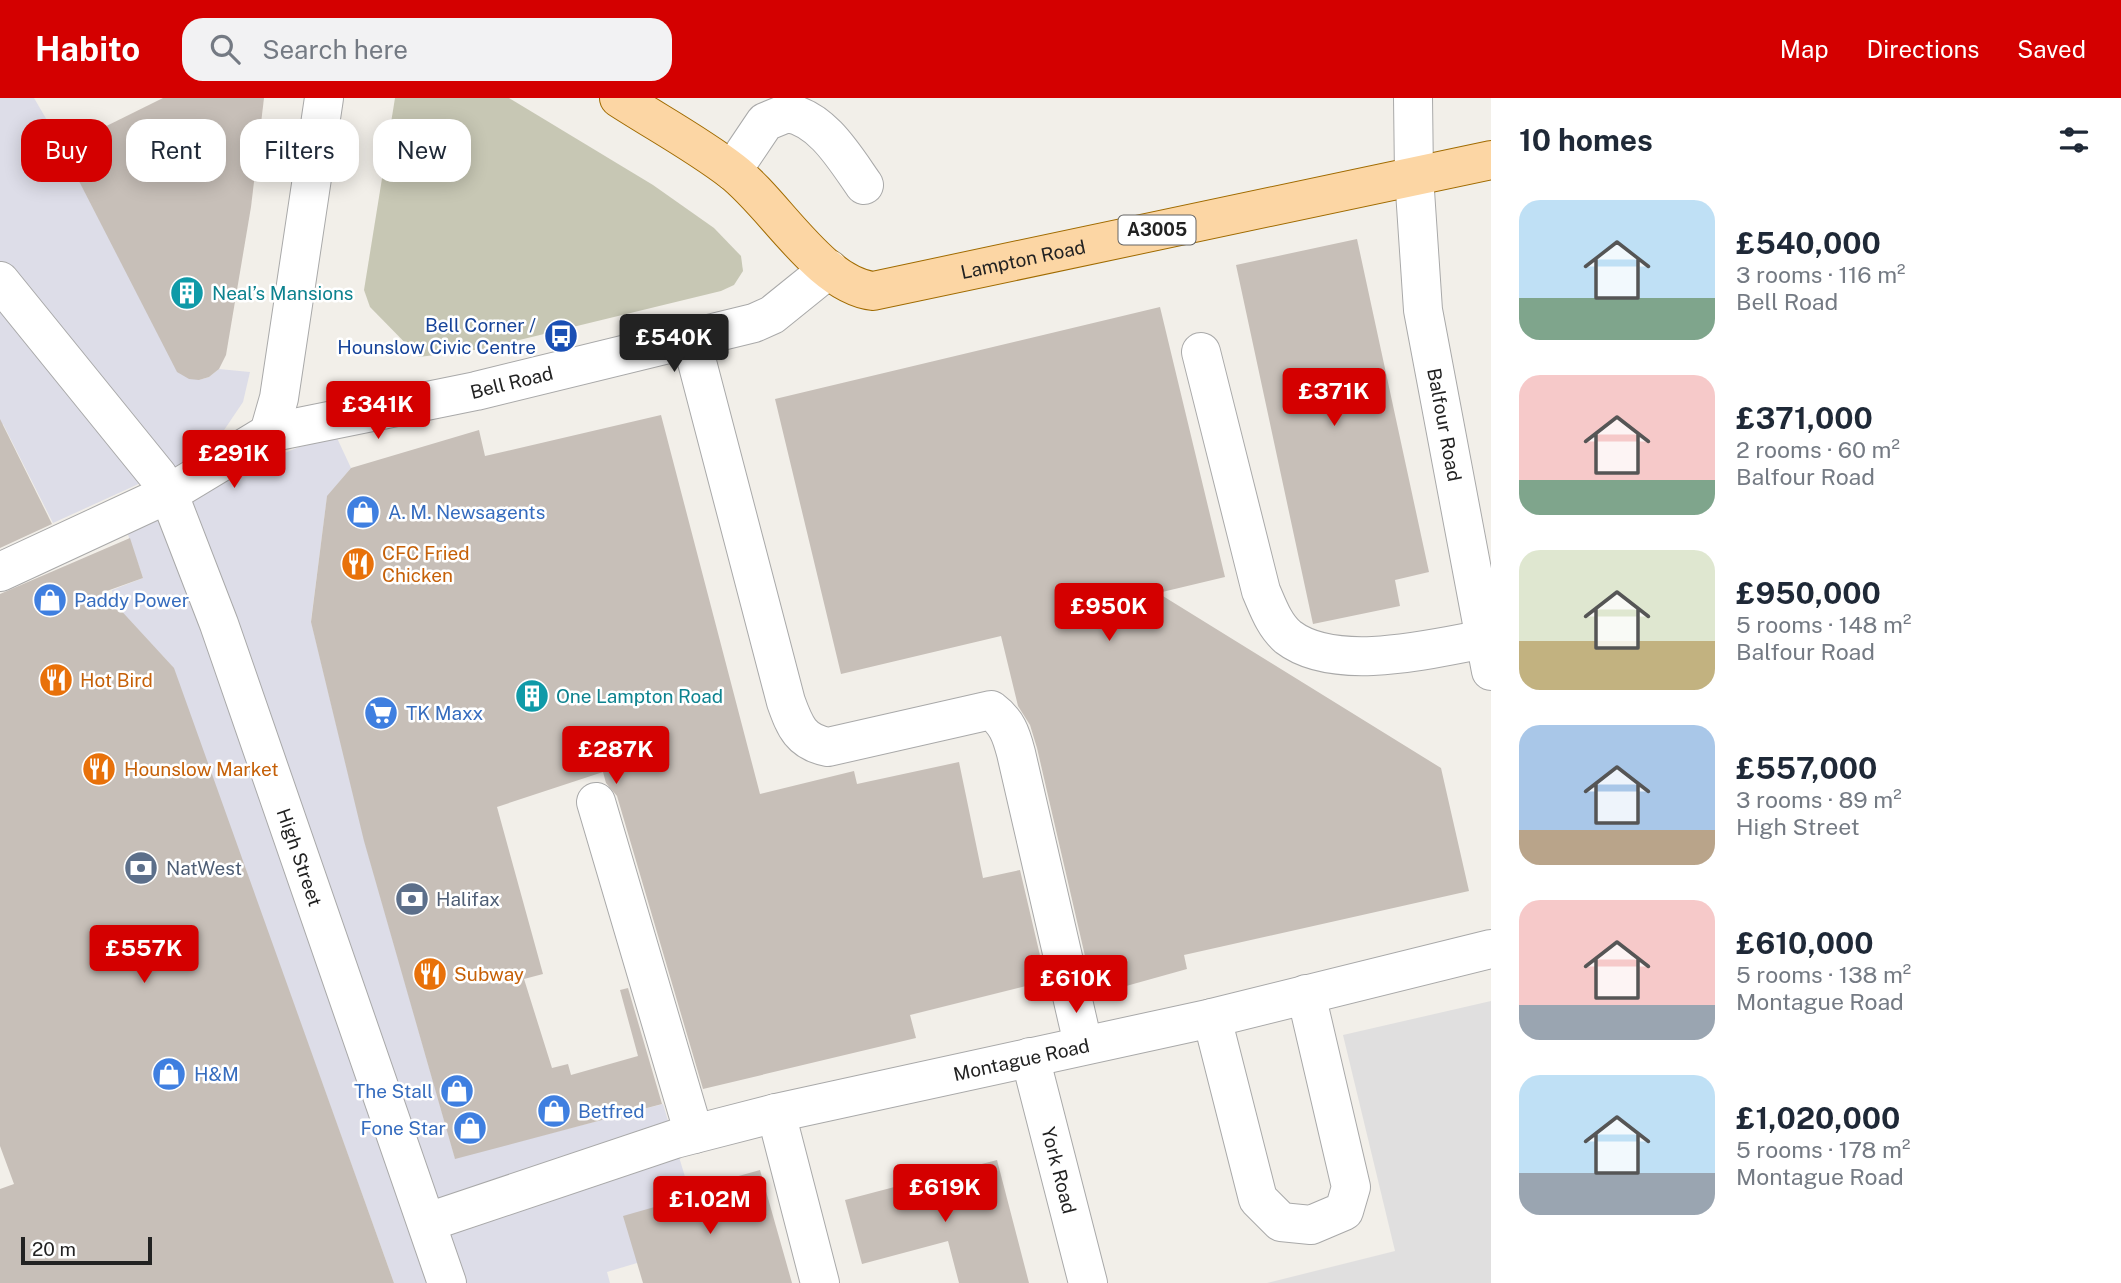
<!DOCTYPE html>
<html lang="en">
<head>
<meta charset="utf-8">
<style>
	body { margin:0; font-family:"Public Sans",sans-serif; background:#f2f2f3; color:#1f2937; height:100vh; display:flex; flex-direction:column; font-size:26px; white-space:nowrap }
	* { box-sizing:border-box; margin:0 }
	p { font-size:23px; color:#747a83 }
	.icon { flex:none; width:38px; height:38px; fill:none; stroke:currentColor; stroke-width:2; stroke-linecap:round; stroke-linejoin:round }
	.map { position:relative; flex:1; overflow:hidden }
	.details { display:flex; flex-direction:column; background:#fff; width:630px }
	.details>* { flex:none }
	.guide { position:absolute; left:21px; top:21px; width:665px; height:63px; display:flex; gap:14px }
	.scale { position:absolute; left:21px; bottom:18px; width:131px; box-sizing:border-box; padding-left:7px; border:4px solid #222; border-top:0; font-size:19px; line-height:24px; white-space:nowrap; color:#222; -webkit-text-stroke:5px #fff; paint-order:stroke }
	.price { position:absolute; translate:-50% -60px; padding:0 16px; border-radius:7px; background:#d40000; color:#fff; font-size:23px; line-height:46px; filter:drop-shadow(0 2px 4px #0008) }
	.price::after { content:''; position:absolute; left:50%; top:42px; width:21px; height:16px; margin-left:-10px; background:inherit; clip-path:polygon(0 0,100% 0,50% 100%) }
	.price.active { background:#222; color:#fff }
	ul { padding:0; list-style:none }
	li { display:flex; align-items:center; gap:21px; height:175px; padding:0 28px }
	li span { display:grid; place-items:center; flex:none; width:196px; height:140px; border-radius:21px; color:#555 }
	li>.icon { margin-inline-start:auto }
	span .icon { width:84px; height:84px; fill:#fffc; stroke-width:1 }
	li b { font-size:30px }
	h2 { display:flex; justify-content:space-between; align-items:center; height:84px; padding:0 28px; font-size:30px }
	.pill { padding:0 24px; border-radius:21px; background:#fff; box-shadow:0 4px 18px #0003; font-size:24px; line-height:63px }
	.pill.active { background:#d40000; color:#fff }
	header { display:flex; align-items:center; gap:42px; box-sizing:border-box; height:98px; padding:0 35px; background:#d40000; color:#fff }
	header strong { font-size:33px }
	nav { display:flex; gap:38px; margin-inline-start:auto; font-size:24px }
	.search { width:490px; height:63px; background:#f2f2f3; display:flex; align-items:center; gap:18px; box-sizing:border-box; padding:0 24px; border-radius:21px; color:#747a83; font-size:26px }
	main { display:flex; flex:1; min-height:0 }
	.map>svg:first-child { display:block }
	.residential { fill:#e0dfdf }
	.construction { fill:#c7c7b4 }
	.plaza { fill:#dddde8 }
	.building { fill:#c7bfb8 }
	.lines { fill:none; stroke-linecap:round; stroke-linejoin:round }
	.minor-casing { stroke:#a9a9a9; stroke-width:40 }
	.major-casing { stroke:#a06b00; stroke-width:40 }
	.minor { stroke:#fff; stroke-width:38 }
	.major { stroke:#fcd6a4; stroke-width:38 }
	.labels { text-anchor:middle; stroke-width:5; stroke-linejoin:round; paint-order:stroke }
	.shield { fill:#fff; stroke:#646464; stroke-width:2 }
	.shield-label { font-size:18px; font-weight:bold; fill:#222 }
	.street-label { font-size:19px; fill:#222; stroke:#fff }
	.culture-label { font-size:19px; fill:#0d838f; stroke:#fff; text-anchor:start }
	.transit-label { font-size:19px; fill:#164399; stroke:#fff; text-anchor:end }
	.shop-label { font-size:19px; fill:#366cbe; stroke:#fff; text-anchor:start }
	.food-label { font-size:19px; fill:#c56008; stroke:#fff; text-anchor:start }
	.service-label { font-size:19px; fill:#4e5e75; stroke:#fff; text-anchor:start }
</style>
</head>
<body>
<header>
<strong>Habito</strong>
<div class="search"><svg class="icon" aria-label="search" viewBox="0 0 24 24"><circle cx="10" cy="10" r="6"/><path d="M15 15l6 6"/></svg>Search here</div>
<nav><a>Map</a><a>Directions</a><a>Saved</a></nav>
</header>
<main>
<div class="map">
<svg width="1491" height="1185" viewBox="0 0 1491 1185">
	<rect width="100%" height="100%" fill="#f2efe9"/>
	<!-- residential -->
	<polygon class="residential" points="1491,903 1491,1185 1267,1185 1395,1153 1343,937"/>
	<!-- construction -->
	<polygon class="construction" points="395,0 509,0 653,87 714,130 741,158 743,173 734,187 721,193 482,251 419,259 370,209 364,192"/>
	<!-- plaza -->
	<g class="plaza">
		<polygon points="0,0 34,0 199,282 209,279 219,271 250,274 243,304 216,344 189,363 53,425 3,326 0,327"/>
		<polygon points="337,340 351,370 327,399 311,523 365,745 455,1060 663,1006 689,1092 664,1099 665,1106 637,1165 607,1174 610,1185 394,1185 172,568 114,506 112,492 143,480 125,428 251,369 299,349"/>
	</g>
	<!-- building -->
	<g class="building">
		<polygon points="163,0 264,0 251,109 226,257 219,271 209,279 199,282 189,281 177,274 62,50"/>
		<polygon points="1357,141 1429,474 1395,482 1400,508 1313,526 1236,167"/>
		<polygon points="1160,209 1225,479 1158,495 1441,670 1469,793 1184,857 1187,871 1094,897 1037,650 1030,627 1018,608 1001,538 841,576 775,301"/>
		<polygon points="661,317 760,696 854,673 857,686 959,664 983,780 1020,772 1046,883 910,917 916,940 703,991 617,698 606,685 603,674 497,709 543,876 524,881 552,970 568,966 571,977 638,958 620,892 628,890 662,1006 455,1061 364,743 311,524 327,398 351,370 479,332 485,358"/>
		<polygon points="0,321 52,426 0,450"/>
		<polygon points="130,440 143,480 104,494 174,570 394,1185 0,1185 0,1091 14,1086 0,1048 0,496"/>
		<polygon points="997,1062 1029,1185 959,1185 948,1143 862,1166 845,1102"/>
		<polygon points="760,1072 792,1185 643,1185 623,1118 665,1106 664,1099"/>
	</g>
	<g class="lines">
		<!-- minor casing -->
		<g class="minor-casing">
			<g id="minor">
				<path id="s1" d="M1413,0L1414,78L1423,212L1491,573"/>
				<path d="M732,73L765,24L787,15C822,20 845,60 864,87"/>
				<path id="s2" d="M0,183L158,378L173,407L219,526L447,1185"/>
				<path d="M691,241L786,604C795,629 801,644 828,649L991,612C1007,624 1011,636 1016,655L1083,946"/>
				<path d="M1201,254L1261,493C1268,509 1274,527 1288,539C1335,575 1431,551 1485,541"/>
				<polyline points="269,335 279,300 324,0"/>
				<path id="s3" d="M0,474L168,396L269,335L476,293L754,225L772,217L829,171"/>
				<polyline points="596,704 694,1036"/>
				<polyline points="1212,920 1258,1101 1281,1124 1311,1127 1344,1113 1351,1089 1306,896"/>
				<path id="s4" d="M1030,959L1088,1185"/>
				<polyline points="776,1015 820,1185"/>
				<path id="s5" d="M428,1124L675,1041L776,1015L1212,920L1491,851"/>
			</g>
		</g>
		<!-- major casing -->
		<g class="major-casing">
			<g id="major">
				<path id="s6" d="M619,0C656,24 697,46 732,73C775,106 819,186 873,193L1491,62"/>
			</g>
		</g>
		<!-- minor -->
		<use href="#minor" class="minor"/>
		<!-- major -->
		<use href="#major" class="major"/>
	</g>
	<!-- icons -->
	<defs>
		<g id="building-disc" transform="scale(1.75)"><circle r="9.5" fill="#0f9aa8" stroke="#fff"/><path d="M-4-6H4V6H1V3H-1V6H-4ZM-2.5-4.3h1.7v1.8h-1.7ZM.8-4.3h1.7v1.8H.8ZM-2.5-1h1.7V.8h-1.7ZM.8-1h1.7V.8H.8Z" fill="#fff"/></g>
		<g id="bus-disc" transform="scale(1.75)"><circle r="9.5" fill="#1a4fb4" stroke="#fff"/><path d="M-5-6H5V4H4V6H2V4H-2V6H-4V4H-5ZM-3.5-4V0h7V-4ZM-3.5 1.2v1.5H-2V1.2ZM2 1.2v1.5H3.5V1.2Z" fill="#fff"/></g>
		<g id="shop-disc" transform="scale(1.75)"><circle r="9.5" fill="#3f7fe0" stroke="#fff"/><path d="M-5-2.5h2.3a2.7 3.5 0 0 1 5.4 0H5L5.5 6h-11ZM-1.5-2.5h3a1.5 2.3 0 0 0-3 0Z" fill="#fff"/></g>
		<g id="restaurant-disc" transform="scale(1.75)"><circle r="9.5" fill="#e8710a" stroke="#fff"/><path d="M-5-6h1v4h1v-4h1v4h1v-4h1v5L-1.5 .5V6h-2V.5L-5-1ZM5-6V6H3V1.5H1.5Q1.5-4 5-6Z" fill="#fff"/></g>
		<g id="supermarket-disc" transform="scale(1.75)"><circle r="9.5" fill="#3f7fe0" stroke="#fff"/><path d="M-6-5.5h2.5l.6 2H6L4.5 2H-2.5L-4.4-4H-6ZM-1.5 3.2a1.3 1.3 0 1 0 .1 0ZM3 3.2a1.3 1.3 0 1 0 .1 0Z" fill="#fff"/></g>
		<g id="bank-disc" transform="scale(1.75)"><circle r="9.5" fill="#5c6f8a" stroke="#fff"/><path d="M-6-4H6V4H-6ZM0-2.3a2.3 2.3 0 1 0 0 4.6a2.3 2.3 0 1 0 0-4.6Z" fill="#fff"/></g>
	</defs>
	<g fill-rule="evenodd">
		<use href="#building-disc" x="187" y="195"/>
		<use href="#bus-disc" x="561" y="238"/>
		<use href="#shop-disc" x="363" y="414"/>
		<use href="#restaurant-disc" x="358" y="466"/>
		<use href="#shop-disc" x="50" y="502"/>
		<use href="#restaurant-disc" x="56" y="582"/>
		<use href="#building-disc" x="532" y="598"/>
		<use href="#supermarket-disc" x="381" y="615"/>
		<use href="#restaurant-disc" x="99" y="671"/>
		<use href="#bank-disc" x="141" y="770"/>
		<use href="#bank-disc" x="412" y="801"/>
		<use href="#restaurant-disc" x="430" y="876"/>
		<use href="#shop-disc" x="169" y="976"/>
		<use href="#shop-disc" x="457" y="993"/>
		<use href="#shop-disc" x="554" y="1013"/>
		<use href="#shop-disc" x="470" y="1030"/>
	</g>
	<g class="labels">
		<!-- shield labels -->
		<rect class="shield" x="1118.5" y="117.5" width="77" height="29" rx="5"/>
		<g class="shield-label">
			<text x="1157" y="138">A3005</text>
		</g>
		<!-- street labels -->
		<g class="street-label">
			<text dy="7" stroke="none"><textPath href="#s6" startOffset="476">Lampton Road</textPath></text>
			<text dy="7" stroke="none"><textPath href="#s3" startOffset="551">Bell Road</textPath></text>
			<text dy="7" stroke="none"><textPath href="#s1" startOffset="329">Balfour Road</textPath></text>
			<text dy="7" stroke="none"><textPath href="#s2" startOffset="658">High Street</textPath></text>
			<text dy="7" stroke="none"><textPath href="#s5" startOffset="616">Montague Road</textPath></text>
			<text dy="7" stroke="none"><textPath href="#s4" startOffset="117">York Road</textPath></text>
		</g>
		<!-- culture labels -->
		<g class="culture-label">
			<text x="212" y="202">Neal’s Mansions</text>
			<text x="556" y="605">One Lampton Road</text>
		</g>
		<!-- transit labels -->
		<g class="transit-label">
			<text x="536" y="234">Bell Corner /<tspan x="536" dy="22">Hounslow Civic Centre</tspan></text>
		</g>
		<!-- shop labels -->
		<g class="shop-label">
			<text x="388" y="421">A. M. Newsagents</text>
			<text x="74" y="509">Paddy Power</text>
			<text x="406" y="622">TK Maxx</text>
			<text x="194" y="983">H&amp;M</text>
			<text x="433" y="1000" text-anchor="end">The Stall</text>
			<text x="578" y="1020">Betfred</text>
			<text x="446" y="1037" text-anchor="end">Fone Star</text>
		</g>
		<!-- food labels -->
		<g class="food-label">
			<text x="382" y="462">CFC Fried<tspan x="382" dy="22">Chicken</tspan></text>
			<text x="80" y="589">Hot Bird</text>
			<text x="124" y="678">Hounslow Market</text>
			<text x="454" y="883">Subway</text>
		</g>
		<!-- service labels -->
		<g class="service-label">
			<text x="166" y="777">NatWest</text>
			<text x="436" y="808">Halifax</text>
		</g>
	</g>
</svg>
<div class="scale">20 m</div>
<b class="price active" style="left:674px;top:276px">£540K</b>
<b class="price" style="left:1334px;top:330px">£371K</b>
<b class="price" style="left:378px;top:343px">£341K</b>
<b class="price" style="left:234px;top:392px">£291K</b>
<b class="price" style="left:1109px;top:545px">£950K</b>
<b class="price" style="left:616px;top:688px">£287K</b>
<b class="price" style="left:144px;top:887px">£557K</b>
<b class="price" style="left:1076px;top:917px">£610K</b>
<b class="price" style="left:945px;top:1126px">£619K</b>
<b class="price" style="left:710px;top:1138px">£1.02M</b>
<div class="guide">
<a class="pill active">Buy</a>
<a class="pill">Rent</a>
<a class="pill">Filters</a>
<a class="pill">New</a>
</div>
</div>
<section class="details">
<h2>10 homes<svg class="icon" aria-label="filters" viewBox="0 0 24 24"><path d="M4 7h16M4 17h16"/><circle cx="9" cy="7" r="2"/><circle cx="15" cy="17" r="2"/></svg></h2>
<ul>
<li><span style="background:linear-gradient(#bfe0f5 70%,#7fa58c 0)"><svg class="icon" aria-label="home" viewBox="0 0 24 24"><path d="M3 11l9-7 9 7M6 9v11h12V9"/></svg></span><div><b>£540,000</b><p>3 rooms · 116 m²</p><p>Bell Road</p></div></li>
<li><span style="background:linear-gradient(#f6c9c9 75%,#7fa58c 0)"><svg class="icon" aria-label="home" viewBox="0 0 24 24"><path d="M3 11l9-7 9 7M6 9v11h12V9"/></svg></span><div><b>£371,000</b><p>2 rooms · 60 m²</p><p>Balfour Road</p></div></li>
<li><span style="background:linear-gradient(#dfe7d0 65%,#c2b280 0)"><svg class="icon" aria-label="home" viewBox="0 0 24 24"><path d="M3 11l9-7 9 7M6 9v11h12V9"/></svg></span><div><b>£950,000</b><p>5 rooms · 148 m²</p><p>Balfour Road</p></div></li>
<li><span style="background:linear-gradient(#a9c7e8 75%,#b9a48a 0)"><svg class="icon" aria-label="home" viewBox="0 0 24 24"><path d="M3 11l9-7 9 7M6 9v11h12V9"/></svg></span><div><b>£557,000</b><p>3 rooms · 89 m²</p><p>High Street</p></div></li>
<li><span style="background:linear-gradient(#f6c9c9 75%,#9aa5b1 0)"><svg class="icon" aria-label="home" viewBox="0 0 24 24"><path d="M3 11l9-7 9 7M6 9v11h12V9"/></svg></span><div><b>£610,000</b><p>5 rooms · 138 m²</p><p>Montague Road</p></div></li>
<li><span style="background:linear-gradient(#bfe0f5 70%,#9aa5b1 0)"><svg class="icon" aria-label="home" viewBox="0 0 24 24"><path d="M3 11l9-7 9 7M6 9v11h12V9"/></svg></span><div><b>£1,020,000</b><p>5 rooms · 178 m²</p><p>Montague Road</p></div></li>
</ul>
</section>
</main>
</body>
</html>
